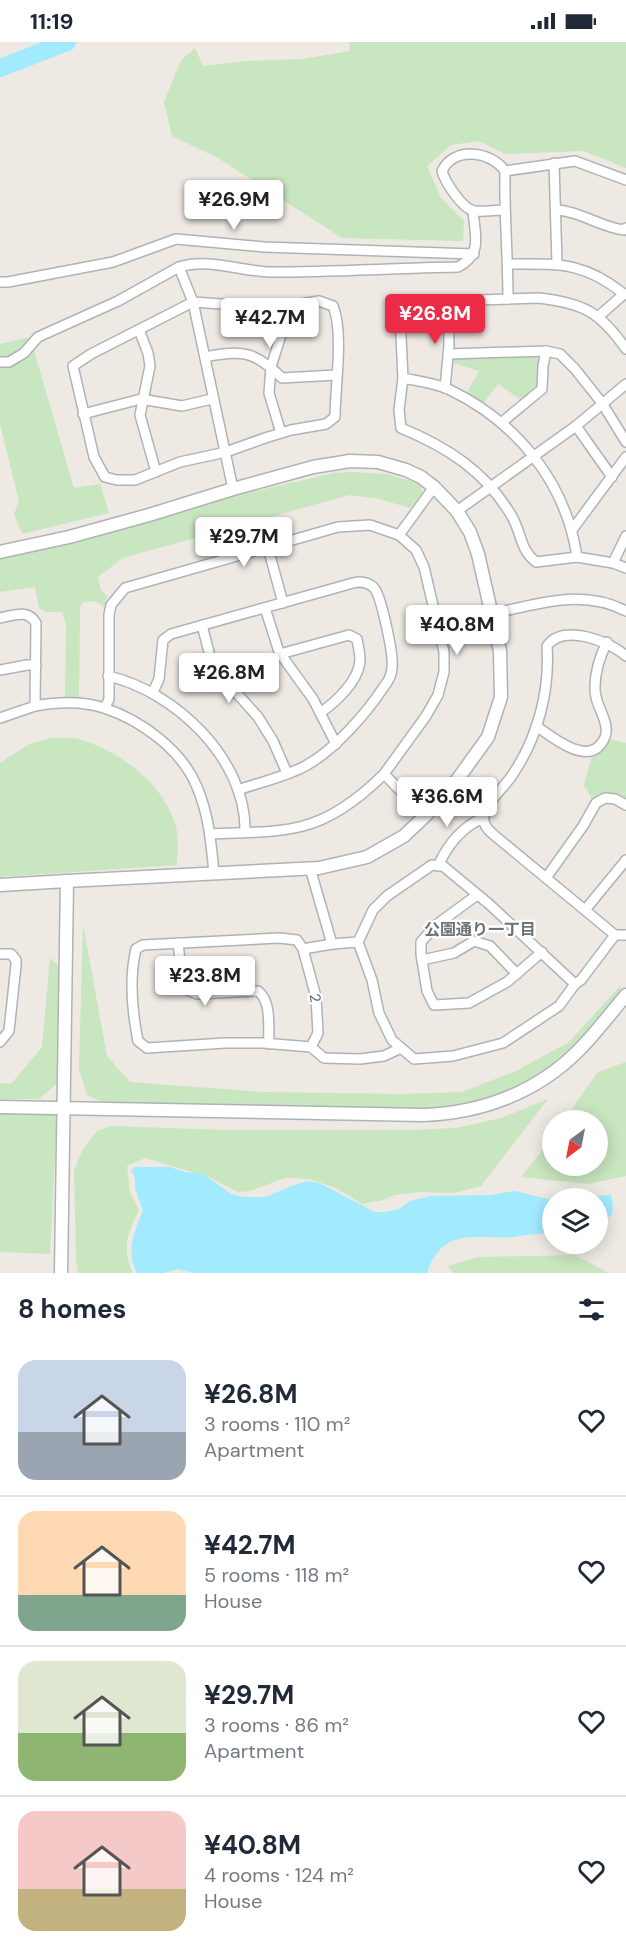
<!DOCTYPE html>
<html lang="en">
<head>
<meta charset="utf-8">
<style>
	body { margin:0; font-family:"DM Sans","Noto Sans JP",sans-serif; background:#f2f2f3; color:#1f2937; height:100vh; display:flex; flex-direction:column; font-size:22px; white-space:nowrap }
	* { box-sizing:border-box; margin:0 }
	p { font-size:20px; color:#747a83 }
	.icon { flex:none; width:33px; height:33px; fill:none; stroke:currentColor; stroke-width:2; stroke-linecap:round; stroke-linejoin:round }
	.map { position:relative; height:1231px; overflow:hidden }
	.sheet { display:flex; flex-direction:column; background:#fff; flex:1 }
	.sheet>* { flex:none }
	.needle { width:39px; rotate:212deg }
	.fabs { position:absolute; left:542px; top:1068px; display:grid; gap:12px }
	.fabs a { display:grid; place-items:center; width:66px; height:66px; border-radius:50%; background:#fff; box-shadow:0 3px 15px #0003; font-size:30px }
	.price { position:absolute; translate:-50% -51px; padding:0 14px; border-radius:6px; background:#fff; color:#222; font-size:20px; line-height:39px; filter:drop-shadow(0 2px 3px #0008) }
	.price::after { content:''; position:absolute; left:50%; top:36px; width:18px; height:14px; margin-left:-9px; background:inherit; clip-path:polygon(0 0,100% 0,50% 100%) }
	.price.on { background:#ec2b47; color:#fff }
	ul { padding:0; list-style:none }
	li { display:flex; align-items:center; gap:18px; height:150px; padding:0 18px }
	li+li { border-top:2px solid #e0e1e3 }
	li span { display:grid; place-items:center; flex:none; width:168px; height:120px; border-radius:18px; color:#555 }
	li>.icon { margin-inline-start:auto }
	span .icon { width:72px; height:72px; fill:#fffc; stroke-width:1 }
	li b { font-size:26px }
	h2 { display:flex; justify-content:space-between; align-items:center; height:72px; padding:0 18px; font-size:26px }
	.status { display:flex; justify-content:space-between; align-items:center; height:42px; padding:0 30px; background:#fff; direction:ltr }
	.status svg { height:16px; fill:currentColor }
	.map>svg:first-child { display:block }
	.green { fill:#c8e6bf }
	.water { fill:#a2ebff }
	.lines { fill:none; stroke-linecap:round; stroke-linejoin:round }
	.river { stroke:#a2ebff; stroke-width:18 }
	.minor-casing { stroke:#afb3b6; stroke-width:12 }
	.tertiary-casing { stroke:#afb3b6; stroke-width:15 }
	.minor { stroke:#fff; stroke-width:9 }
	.tertiary { stroke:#fff; stroke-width:12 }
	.labels { text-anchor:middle; stroke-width:4.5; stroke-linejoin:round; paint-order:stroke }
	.street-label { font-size:15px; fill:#5b6164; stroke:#fff }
	.neighbourhood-label { font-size:16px; font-weight:bold; fill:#6c7376; stroke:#fff }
</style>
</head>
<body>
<div class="status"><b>11:19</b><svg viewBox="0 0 49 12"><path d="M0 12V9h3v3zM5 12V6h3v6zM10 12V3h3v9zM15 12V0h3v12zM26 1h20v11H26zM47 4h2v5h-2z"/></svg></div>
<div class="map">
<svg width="626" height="1231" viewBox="0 0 626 1231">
	<rect width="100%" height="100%" fill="#eee9e3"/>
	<!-- green -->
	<g class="green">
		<polygon points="349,0 626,0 626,126 583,109 505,112 479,99 451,103 427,124 441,156 464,179 463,199 342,196 218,116 172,94 164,60 181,18 195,6 203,24 245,19 302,17 350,9"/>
		<polygon points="30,295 74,446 100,442 109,471 22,492 14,472 19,459 0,382 0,302"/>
		<polygon points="535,313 540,319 538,344 521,358 498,342 483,362 466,352 479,329 454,321 454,316"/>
		<polygon points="352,430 387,432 421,442 422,451 410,466 379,457 349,453 123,516 98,535 101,548 107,554 105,566 95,559 84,560 80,565 79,659 65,659 66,582 62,570 46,570 39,566 35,545 0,550 0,508 334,431"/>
		<path d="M51,696C60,696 71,695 79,697C121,710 164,741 176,785C179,797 177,811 177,823L0,835V721L29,702Z"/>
		<polygon points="607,697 626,701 626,760 612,753 601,752 593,759 584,743 592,713 598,709"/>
		<polygon points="83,882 107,1014 130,1040 264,1050 402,1052 462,1050 516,1029 569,1000 621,943 620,953 572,1008 528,1040 470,1063 430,1068 106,1062 87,1053 79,1027"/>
		<polygon points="50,916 60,925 60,1039 39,1057 0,1057 0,1041 11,1042 42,1005"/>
		<polygon points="626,1020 626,1134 588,1142 521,1135 552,1096 552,1124 597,1124 597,1078 564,1078 598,1030"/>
		<path d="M548,1057L481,1144L455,1151L419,1150L395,1153L383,1158L362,1162L338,1147L310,1137L285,1136L250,1149L238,1150L209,1135L145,1116L127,1124L130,1150L139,1168C128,1191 121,1205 133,1231H78L76,1217L74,1128L83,1107L97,1089L110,1084L226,1088H412L456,1086L501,1076Z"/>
		<polygon points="0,1072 57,1072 50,1212 0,1210"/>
		<polygon points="574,1213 609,1231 453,1231 448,1224 478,1215"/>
	</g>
	<!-- water -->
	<g class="water">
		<path d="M135,1125H170L185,1130L202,1131L231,1152L243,1155H265L294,1143L308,1139L319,1141L375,1170H385L399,1167L410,1159L431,1154L490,1153L515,1149L552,1158V1191C539,1191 527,1193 514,1195C488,1198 452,1186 435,1214C431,1219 428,1225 428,1231H193L178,1227L164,1231H137C125,1209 134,1190 143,1169L135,1146V1135L131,1128Z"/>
		<polygon points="605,1153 611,1153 613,1163 612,1173 603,1179 603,1182 600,1185 597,1185 597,1156 589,1156"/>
	</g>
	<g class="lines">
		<!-- river -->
		<polyline class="river" points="0,26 67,0"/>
		<!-- minor casing -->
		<g class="minor-casing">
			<g id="minor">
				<polyline points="554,121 557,221"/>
				<path d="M505,129C504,172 508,214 508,257"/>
				<path d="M504,168C495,168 484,170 475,169C463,168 445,140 442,129C454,104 491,109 505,129L575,119L626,138"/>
				<path d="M556,168C580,169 600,185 624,188L626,186"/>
				<path d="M508,222C558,222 583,219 624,252L599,274"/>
				<polyline points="0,240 8,240 113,220 176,197 264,205 474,212"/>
				<path d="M319,259L333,264C344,290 335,345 335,375L326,382L291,388L265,396L226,410L180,420L135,438H117L105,435L94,415L73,324L91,312L193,260L276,266Z"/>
				<polyline points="276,266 281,293 271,325 269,351 281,391"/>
				<polyline points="139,288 148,311 150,324 140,373 156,430"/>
				<path d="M626,307C600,270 584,261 538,256L419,260L408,262L400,273L403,336C417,339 434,341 448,347C516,379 566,440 577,515L613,521L626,526"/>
				<polyline points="448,312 546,309 560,312 575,327 602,361 626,400"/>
				<path d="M205,315C242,307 256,310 282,336L336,333"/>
				<polyline points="0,320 9,320 24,311 38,295 118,259 179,225"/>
				<path d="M403,336L399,368L401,386C447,405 485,429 511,473C522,490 519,507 536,520L577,515"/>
				<polyline points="445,346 449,304 448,260"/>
				<polyline points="83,372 141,357 182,364 212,357"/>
				<polyline points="501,381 542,347 543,324 546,309"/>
				<polyline points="576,384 612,435"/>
				<path d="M233,447L193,260L179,225C209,216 240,229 270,230C333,230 395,226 458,225C483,212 475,193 473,169"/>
				<polyline points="457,469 576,384 626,342"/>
				<polyline points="572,488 626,415"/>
				<polyline points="268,506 283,561"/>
				<polyline points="613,521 626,494"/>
				<polyline points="265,566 279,610 313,657 336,702"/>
				<path d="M491,572C537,562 582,546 626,569"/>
				<path d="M0,576C14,573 28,567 36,581L35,664L0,676"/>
				<polyline points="202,583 211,618 216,628 258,675 273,699 287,731"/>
				<path d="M280,612L349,593L357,597C358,604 360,611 360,617C360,638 336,660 320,671"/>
				<path d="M626,614C609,599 563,581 547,604C550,648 538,695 513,732C504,746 488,758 484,774C482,782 488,788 494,793L615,893H626"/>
				<polyline points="0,628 27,623 36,623"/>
				<path d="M108,634C175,649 247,718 245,790"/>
				<path d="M153,650L159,637L163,598L171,592L353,541C361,539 368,540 374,546C381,553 394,614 392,625C392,633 388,640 383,646C366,672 334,708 307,723C286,735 260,740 238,748"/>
				<path d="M35,664C57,660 82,659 104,666C141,678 182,708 197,745C209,773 211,801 214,831"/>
				<polyline points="105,666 109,657 109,573 111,563 125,546 338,485 370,483 399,493 434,445"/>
				<path d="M536,684C551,694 585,723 601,702C605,697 607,690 606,685C604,671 594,660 595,645C595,630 600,614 607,600"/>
				<polyline points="384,732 426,674 438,653 444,630 444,610 424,525 416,508 399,493"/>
				<path d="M210,792C241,790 273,792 303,784C334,776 362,754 384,732L425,774"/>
				<path d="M438,824C447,804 462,785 483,776"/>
				<polyline points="310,826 332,902 358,900 373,868 387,854 432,823 443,824 489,862 575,942 559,964 503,1001 453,1014 414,1017 392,998 379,971 372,938 358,900"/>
				<polyline points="546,836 583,784 596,761 605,756 615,757 626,763"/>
				<polyline points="477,853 436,883 421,900 421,912 427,949 434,963 469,961 507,940 542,910"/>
				<polyline points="585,868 626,818"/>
				<path d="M178,901L183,946L197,952L258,949C272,960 268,985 269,1002"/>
				<path d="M332,902L303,907L297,898L279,896L143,903L136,907C129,936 132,969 138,999L147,1006L225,1001H263L311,1005L324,1016L360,1017L384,1014L401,1006"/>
				<polyline points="303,907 316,955 318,991 311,1005"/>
				<polyline points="0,912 11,912 16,918 16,923 9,989 0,1000"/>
				<polyline points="422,918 454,911 474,899 490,904 517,932"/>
				<polyline points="575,942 581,938 615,893"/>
			</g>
		</g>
		<!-- tertiary casing -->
		<g class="tertiary-casing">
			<g id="tertiary">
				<polyline points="0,510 69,495 149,473 233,447 313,425 350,419 378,420 406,428 421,435 434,445 457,469 470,490 478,512 500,609 501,655 488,695 447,752 425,774 404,794 367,815 319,826 67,839"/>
				<polyline points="0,843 67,839 61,1231"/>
				<path d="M0,1065L423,1073C481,1071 536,1051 578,1009C595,992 610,972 626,953"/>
			</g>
		</g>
		<!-- minor -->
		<use href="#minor" class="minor"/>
		<!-- tertiary -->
		<use href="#tertiary" class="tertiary"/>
	</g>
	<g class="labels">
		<!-- street labels -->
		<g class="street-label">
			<text transform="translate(315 956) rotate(81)" y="5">2</text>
		</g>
		<!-- neighbourhood labels -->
		<g class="neighbourhood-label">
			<text x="480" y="893">公園通り一丁目</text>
		</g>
	</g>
</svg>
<div class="fabs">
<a><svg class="needle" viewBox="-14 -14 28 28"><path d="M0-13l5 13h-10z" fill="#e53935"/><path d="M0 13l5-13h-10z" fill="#747a83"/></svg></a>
<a><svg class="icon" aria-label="layers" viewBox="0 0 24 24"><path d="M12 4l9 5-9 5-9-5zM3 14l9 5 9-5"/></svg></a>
</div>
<b class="price" style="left:234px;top:189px">¥26.9M</b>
<b class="price on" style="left:435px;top:303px">¥26.8M</b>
<b class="price" style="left:270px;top:307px">¥42.7M</b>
<b class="price" style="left:244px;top:526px">¥29.7M</b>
<b class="price" style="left:457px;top:614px">¥40.8M</b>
<b class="price" style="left:229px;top:662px">¥26.8M</b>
<b class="price" style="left:447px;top:786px">¥36.6M</b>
<b class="price" style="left:205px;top:965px">¥23.8M</b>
</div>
<section class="sheet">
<h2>8 homes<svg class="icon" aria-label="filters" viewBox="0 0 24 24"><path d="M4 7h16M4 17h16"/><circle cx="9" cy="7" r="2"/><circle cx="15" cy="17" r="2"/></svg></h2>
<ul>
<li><span style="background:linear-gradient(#c9d6e8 60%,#9aa5b1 0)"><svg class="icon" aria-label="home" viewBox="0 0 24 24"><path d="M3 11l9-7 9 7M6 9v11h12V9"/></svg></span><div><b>¥26.8M</b><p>3 rooms · 110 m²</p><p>Apartment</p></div><svg class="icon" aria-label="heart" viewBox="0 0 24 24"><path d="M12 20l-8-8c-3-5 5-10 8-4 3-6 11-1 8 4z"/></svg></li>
<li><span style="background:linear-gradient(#ffd9b3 70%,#7fa58c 0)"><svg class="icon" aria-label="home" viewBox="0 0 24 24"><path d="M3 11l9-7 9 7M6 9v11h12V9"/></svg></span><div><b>¥42.7M</b><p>5 rooms · 118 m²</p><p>House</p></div><svg class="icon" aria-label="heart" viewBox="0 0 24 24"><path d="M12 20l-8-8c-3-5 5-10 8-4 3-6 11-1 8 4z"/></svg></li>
<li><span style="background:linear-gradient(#dfe7d0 60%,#8fb573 0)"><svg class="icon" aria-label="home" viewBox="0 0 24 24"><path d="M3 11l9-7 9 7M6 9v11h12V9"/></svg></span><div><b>¥29.7M</b><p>3 rooms · 86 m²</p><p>Apartment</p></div><svg class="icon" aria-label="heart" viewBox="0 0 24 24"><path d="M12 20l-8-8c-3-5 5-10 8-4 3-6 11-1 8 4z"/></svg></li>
<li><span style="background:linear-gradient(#f6c9c9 65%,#c2b280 0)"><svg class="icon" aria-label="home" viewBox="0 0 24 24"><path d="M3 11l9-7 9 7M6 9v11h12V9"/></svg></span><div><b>¥40.8M</b><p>4 rooms · 124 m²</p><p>House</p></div><svg class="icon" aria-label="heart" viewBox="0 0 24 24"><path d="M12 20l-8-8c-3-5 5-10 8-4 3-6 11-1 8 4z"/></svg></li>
</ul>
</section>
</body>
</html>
